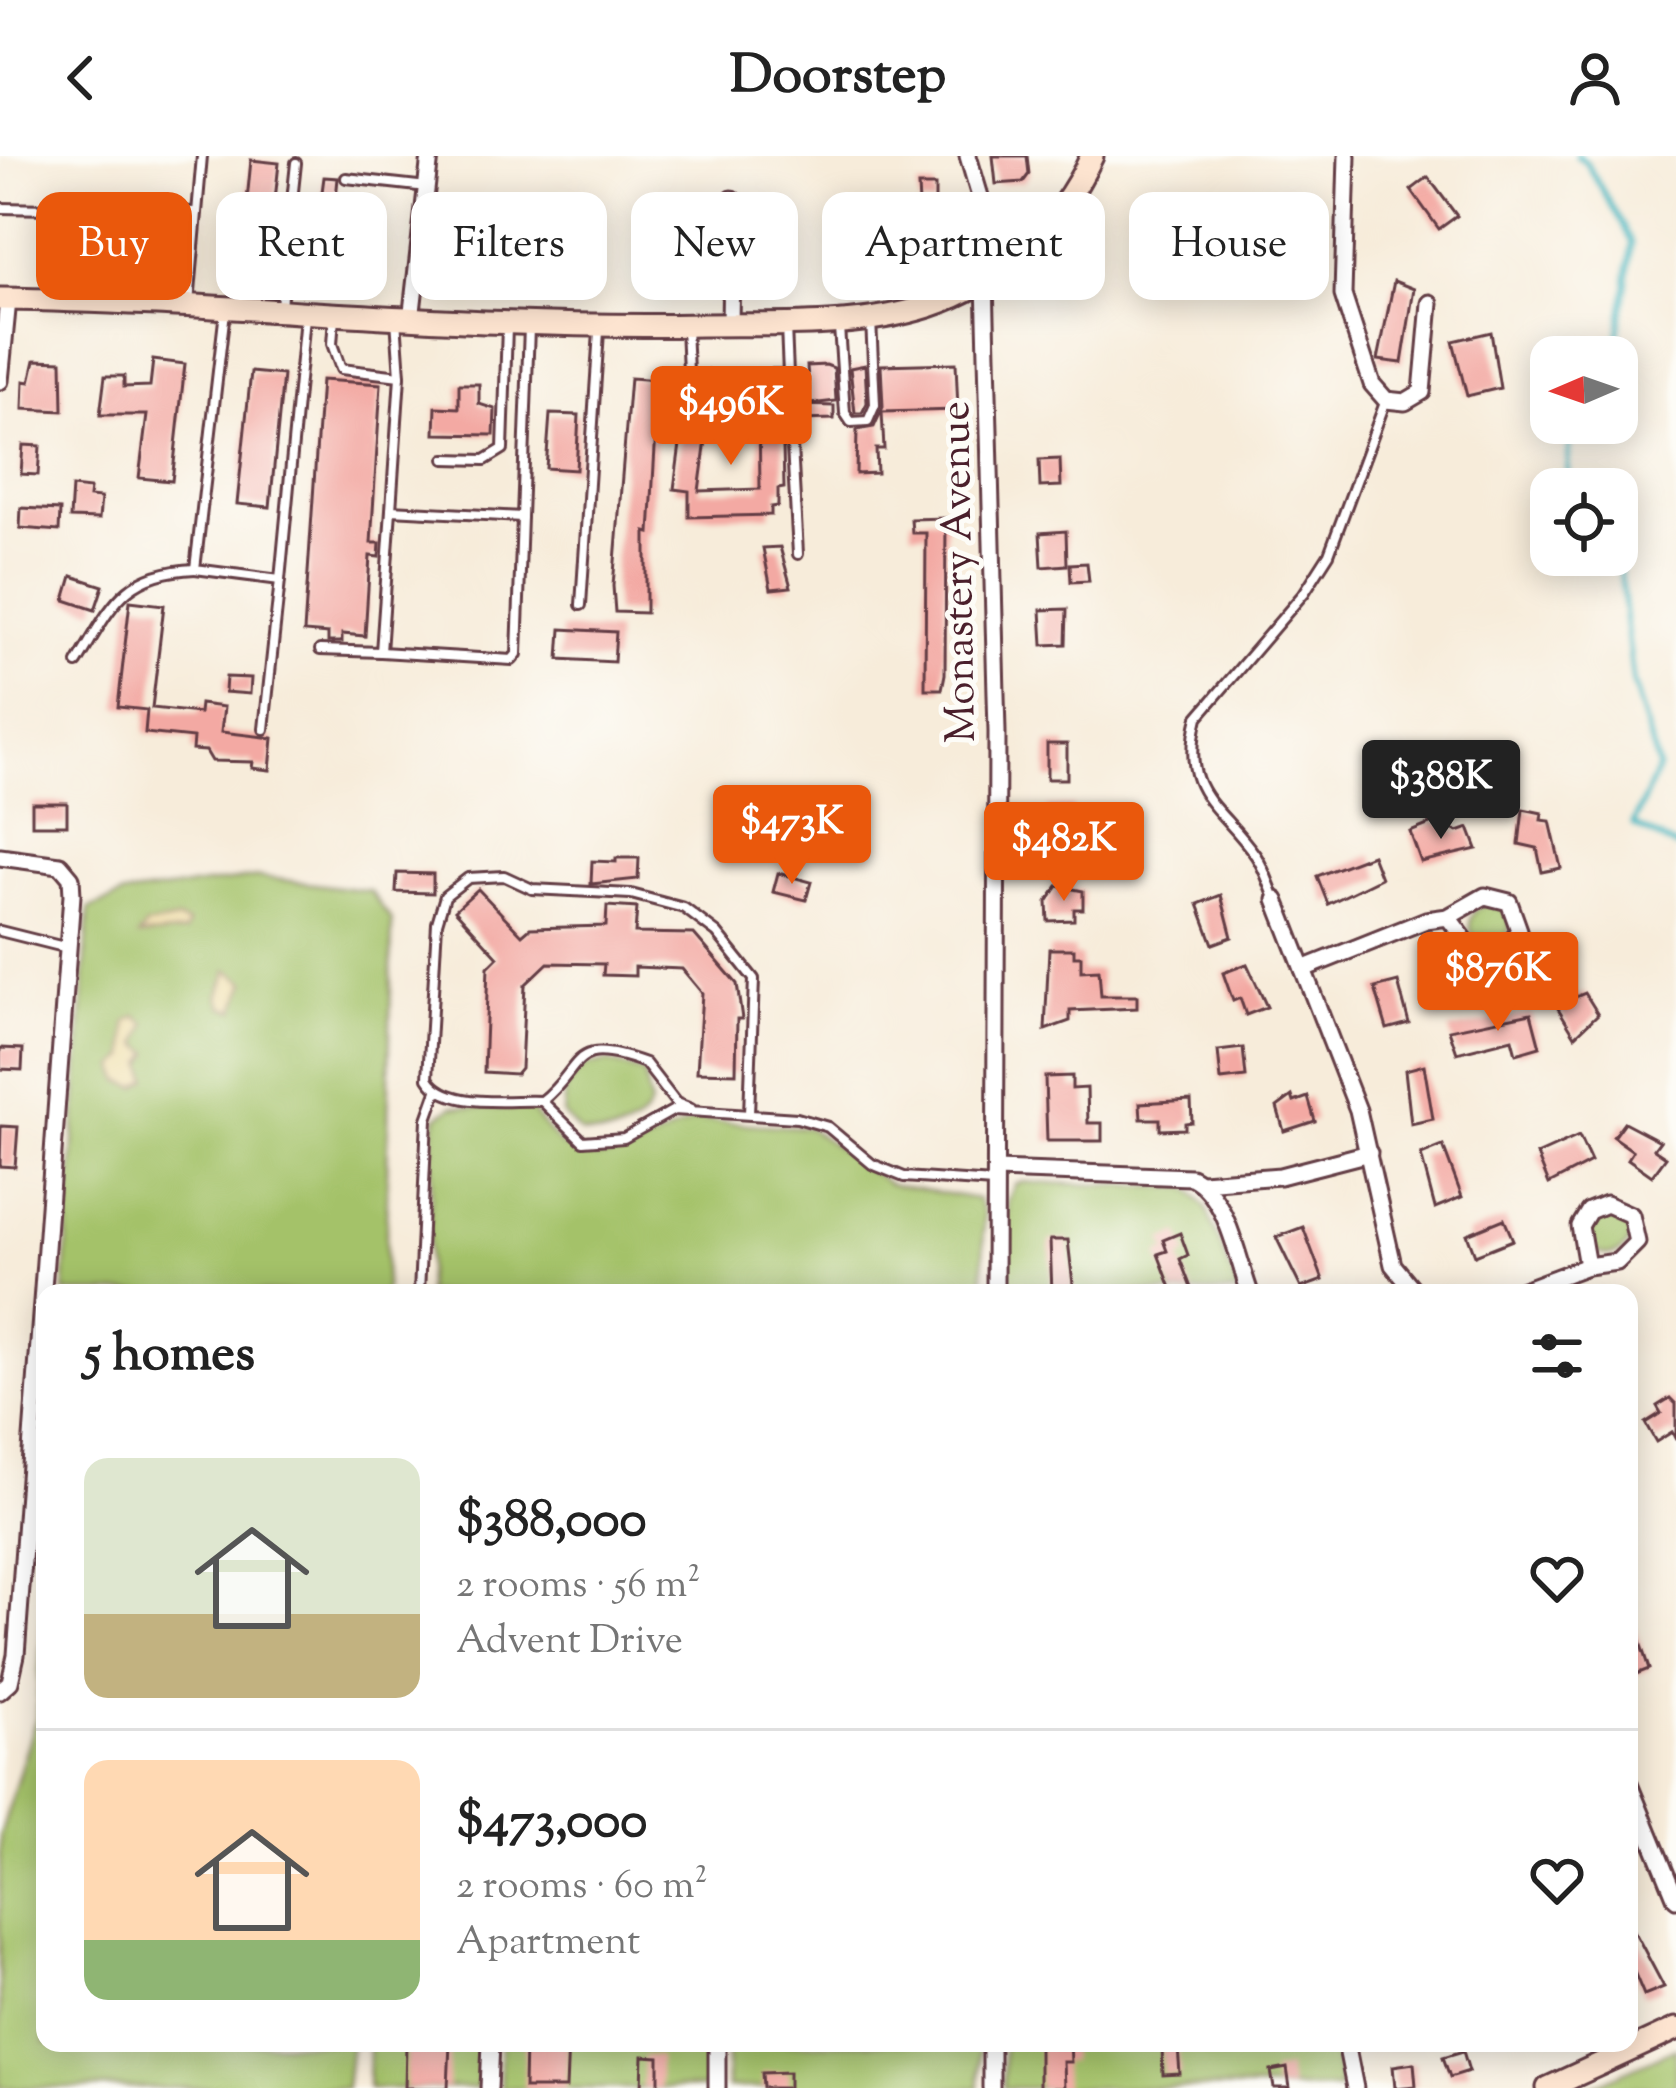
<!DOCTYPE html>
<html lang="en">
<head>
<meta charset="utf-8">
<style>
	body { margin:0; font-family:"Sorts Mill Goudy",serif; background:#f2f2f2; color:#222; height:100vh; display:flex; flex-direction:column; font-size:45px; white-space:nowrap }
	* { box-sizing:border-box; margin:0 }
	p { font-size:39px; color:#767676 }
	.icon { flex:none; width:66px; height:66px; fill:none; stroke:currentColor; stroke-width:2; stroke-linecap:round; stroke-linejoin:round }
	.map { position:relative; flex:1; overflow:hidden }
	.side { position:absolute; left:36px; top:1128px; width:1602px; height:768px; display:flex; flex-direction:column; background:#fff; border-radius:24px; box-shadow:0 6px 30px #0003 }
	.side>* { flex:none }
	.banner { position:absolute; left:36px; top:36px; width:1605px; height:108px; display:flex; gap:24px }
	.needle { width:78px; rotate:268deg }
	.controls { position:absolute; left:1530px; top:180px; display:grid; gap:24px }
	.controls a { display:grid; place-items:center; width:108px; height:108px; border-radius:24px; background:#fff; box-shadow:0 6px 30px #0003; font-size:60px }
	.price { position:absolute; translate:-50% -102px; padding:0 27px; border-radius:12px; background:#ea580c; color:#fff; font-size:39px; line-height:78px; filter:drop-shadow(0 3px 6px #0008) }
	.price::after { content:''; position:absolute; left:50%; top:72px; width:36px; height:27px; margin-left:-18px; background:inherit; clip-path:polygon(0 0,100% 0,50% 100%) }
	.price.active { background:#222; color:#fff }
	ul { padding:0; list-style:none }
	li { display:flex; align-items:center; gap:36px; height:300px; padding:0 48px }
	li+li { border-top:3px solid #e0e0e0 }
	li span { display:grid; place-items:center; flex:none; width:336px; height:240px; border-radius:24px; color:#555 }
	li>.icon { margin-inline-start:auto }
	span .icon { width:144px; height:144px; fill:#fffc; stroke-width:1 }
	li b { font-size:51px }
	h2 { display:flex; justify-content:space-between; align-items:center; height:144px; padding:0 48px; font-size:51px }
	.chip { padding:0 42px; border-radius:24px; background:#fff; box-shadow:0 6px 30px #0003; font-size:42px; line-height:108px }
	.chip.active { background:#ea580c; color:#fff }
	header { display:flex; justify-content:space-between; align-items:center; height:156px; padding:0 48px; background:#fff; font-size:54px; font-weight:800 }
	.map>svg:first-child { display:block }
	.green { fill:#a4c269; stroke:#77704a; stroke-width:3 }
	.sand { fill:#eeda9e; stroke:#9c7c64; stroke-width:3 }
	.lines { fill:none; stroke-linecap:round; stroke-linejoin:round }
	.stream { stroke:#45b5be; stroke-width:6 }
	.building { fill:#f3a9a3 }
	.lane-casing { stroke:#643e45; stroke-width:14 }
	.street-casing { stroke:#643e45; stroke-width:21 }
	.secondary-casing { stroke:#643e45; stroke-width:27 }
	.lane { stroke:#fff; stroke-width:8 }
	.street { stroke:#fff; stroke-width:15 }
	.secondary { stroke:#fde4d0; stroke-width:21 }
	.labels { text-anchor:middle; stroke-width:10; stroke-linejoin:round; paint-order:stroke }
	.street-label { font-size:42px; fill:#4a1f2b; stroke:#fdfcf7 }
</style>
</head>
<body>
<header><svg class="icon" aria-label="back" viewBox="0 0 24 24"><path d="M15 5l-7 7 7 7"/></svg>Doorstep<svg class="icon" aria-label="person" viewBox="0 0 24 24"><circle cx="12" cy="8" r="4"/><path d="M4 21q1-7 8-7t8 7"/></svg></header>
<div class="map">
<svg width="1676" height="1932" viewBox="0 0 1676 1932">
	<rect width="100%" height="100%" fill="#fdfcf7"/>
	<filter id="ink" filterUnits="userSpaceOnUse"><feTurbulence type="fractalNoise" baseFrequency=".00833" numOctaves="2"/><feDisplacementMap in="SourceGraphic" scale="24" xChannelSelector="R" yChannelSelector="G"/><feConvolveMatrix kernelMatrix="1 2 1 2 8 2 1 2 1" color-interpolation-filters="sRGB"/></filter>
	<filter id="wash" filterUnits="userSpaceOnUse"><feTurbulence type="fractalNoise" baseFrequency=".004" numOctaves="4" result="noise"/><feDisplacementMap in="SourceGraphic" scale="48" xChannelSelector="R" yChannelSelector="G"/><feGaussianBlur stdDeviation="2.7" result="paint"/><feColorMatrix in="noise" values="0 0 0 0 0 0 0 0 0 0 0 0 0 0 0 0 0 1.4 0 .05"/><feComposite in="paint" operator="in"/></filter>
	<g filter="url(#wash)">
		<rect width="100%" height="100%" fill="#f7ecda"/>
		<!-- green -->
		<g class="green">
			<polygon points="259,721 370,735 392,765 385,1137 64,1137 89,753 124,739"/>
			<circle cx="1490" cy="768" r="20"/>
			<path d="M607,906L644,917L650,949C640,976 607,982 581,977L563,959L565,931L584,911Z"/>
			<polygon points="453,950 531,954 560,989 598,1001 622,998 696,964 809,972 889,1028 978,1043 984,1057 983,1137 426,1137 434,973 437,961"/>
			<polygon points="1023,1026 1189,1032 1206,1052 1239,1137 1007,1137 1008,1045 1015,1028"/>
			<circle cx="1609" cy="1078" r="21"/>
			<polygon points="45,1423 45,1887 351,1887 346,1932 0,1932 0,1680 36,1561"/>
			<polygon points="369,1887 479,1887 477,1932 368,1932"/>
			<polygon points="501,1887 706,1887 706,1932 500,1932"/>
			<rect x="727" y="1887" width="252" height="45"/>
			<polygon points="1003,1887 1332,1887 1340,1932 1003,1932"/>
			<polygon points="1676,1892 1676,1932 1588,1932"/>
		</g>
		<!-- sand -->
		<g class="sand">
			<polygon points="178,764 188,768 185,776 139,780 146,770"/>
			<polygon points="228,814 246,826 235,854 224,851 219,840"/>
			<polygon points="137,860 147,868 139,888 151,897 144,908 148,923 137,931 121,925 116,911 127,901 127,866"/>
		</g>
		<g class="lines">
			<!-- stream -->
			<g class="stream">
				<polyline points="1577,0 1586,6 1632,86 1616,198 1610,201"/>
				<polyline points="1566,333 1571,267"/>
				<polyline points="1617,390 1633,526 1658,612 1633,669 1676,691"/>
			</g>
		</g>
		<g id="blocks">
			<!-- building -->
			<g class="building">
				<polygon points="993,0 1027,0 1029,18 1023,26 996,28"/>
				<polygon points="251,4 279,7 268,109 241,106"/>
				<polygon points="324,21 338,22 335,53 320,51"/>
				<polygon points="1428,21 1457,60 1439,73 1411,34"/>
				<polygon points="918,30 935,30 935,47 919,48"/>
				<polygon points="1168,41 1208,66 1197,83 1157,58"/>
				<polygon points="363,47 381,50 379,68 372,67 367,120 336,112 346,50 362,53"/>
				<polygon points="1240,53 1259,63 1247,85 1229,75"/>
				<polygon points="940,55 945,85 939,86 939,97 924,98 923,56"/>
				<polygon points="676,81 699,81 701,125 677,126"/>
				<polygon points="1394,125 1414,133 1402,207 1378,204"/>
				<polygon points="1491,176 1500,232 1467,240 1453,185"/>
				<polygon points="35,204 62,205 63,255 23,253 24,225 30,226"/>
				<polygon points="153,204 185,208 172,325 139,322 147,259 100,259 105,220 124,220 124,231 150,230"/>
				<polygon points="956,207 958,254 882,256 884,293 876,293 877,317 856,318 857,274 874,271 883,251 881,209"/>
				<polygon points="826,209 834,212 836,245 810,248 807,210"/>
				<polygon points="865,209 867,247 862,257 855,257 850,212"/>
				<polygon points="251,216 283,219 270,351 237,348"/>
				<polygon points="630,222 659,224 650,377 646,376 646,457 615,456 613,430"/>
				<polygon points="321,224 381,228 371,387 380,387 379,401 370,400 365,480 342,478 342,486 328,486 328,478 304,476"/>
				<polygon points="459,228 479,228 479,248 495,253 494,279 435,278 436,251 459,252"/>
				<polygon points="798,249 834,250 834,263 799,264"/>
				<polygon points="685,251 710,255 699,335 760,333 759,252 782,251 784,332 778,333 778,350 771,351 771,359 689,361 689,335 674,333"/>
				<polygon points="550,258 579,259 576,314 546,312"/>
				<polygon points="23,289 40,290 38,319 21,318"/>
				<polygon points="1060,303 1061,330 1040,331 1039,304"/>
				<polygon points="72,331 90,333 89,341 101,342 99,363 70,362"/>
				<polygon points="21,352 60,354 59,375 20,372"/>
				<polygon points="946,362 945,518 942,533 925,533 926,377 912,377 911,363"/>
				<polygon points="1066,375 1067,409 1042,411 1040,377"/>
				<polygon points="780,391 791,431 771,433 763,392"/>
				<polygon points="1087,407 1089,425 1071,426 1070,408"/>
				<polygon points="72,420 103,430 95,454 65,444"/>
				<polygon points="130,445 164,449 152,552 199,557 200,548 224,551 221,576 273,582 270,614 252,612 253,606 212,605 206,595 192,594 193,582 145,577 147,554 118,551"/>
				<polygon points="1067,453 1066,488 1043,489 1041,454"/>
				<polygon points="561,473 616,476 614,506 559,503"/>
				<polygon points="226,521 251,522 250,538 225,536"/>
				<rect x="1047" y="588" width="20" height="35"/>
				<rect x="32" y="647" width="35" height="22"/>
				<polygon points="1073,650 1073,688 1046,689 1047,651"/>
				<polygon points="1523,653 1542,657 1541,664 1550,665 1561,712 1542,716 1537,692 1519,688"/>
				<polygon points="1435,666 1458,676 1469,672 1477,693 1421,706 1410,676"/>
				<polygon points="1372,699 1381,722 1328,748 1317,720"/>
				<polygon points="616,702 639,702 638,723 591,728 592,705 616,706"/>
				<polygon points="397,717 433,718 433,737 396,736"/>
				<polygon points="778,717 811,726 806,744 773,736"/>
				<polygon points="1058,730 1083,735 1083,753 1074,753 1074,764 1048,765 1047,746"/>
				<polygon points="478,733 522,779 530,772 606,770 607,750 637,752 635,777 694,778 737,828 742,863 737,863 736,917 697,916 702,837 682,813 635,811 635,820 603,819 604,808 548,807 525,829 521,912 516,918 484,916 488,811 498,801 455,754"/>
				<polygon points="1221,739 1232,781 1213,788 1198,748"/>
				<polygon points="1049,793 1074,793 1074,800 1081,800 1081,815 1099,814 1101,840 1137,840 1137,852 1070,855 1070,865 1045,874"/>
				<polygon points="1247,808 1267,851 1246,859 1240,842 1233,845 1223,817"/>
				<polygon points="1398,826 1409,867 1387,873 1375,832"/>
				<polygon points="1585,837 1598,858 1575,880 1556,849"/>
				<polygon points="1531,857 1540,891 1516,898 1512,883 1457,897 1449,874"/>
				<polygon points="0,892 23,893 22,914 0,913"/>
				<polygon points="1243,892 1246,921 1221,924 1218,895"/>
				<polygon points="1424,909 1433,963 1411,968 1405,914"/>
				<polygon points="1072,920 1072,933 1087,932 1088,967 1102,967 1102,985 1047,985 1045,921"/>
				<polygon points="1292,940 1294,946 1308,941 1315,965 1284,975 1277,951"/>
				<polygon points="1191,944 1192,966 1185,967 1185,973 1160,974 1160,963 1141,963 1140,947"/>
				<polygon points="1624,966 1660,985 1654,993 1666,1001 1652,1020 1628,1003 1633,995 1613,981"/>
				<polygon points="1,970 18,971 15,1011 0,1010"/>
				<polygon points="1579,980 1591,1006 1549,1028 1537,999"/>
				<polygon points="1443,990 1462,1041 1435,1052 1421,999"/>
				<polygon points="1504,1063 1513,1084 1475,1099 1467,1078"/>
				<polygon points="1303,1071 1323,1124 1301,1132 1276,1081"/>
				<polygon points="1180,1077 1188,1099 1180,1103 1193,1137 1173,1137 1158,1098 1167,1095 1163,1084"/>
				<polygon points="1050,1084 1068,1084 1074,1137 1052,1137"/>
				<polygon points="1670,1242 1676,1248 1676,1284 1672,1276 1656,1286 1645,1267 1661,1257 1657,1250"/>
				<polygon points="1629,1453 1649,1513 1629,1521"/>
				<polygon points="1629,1765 1664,1831 1644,1839 1629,1804"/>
				<polygon points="406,1887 450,1887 448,1932 405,1932"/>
				<polygon points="525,1887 568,1887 566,1932 524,1932"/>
				<polygon points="1039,1887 1070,1887 1071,1906 1063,1906 1064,1932 1039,1932"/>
				<polygon points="1162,1892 1178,1892 1180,1918 1163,1919"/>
				<polygon points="1463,1895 1469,1915 1450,1921 1443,1901"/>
				<polygon points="643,1900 659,1901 659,1932 642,1932"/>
				<polygon points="1414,1907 1416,1930 1395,1932 1393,1910"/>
				<polygon points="1287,1912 1290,1932 1274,1932 1271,1915"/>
				<polygon points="789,1916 789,1932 763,1932 762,1917"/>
			</g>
		</g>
	</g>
	<g filter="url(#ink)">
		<use href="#blocks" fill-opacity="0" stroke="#643e45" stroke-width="3"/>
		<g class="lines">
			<!-- lane casing -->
			<g class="lane-casing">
				<g id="lane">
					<polyline points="346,22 427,31"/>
					<polyline points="0,52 197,56"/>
					<polyline points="189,148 202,0"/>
					<polyline points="281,149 296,7"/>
					<polyline points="225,155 195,413 280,424 305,161"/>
					<polyline points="334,162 332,188 341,213 400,220"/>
					<polyline points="396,163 400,220 391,354 522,361 529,171"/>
					<polyline points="686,171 688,216 694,220 788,218 786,170"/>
					<polyline points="839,171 845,257 851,266 868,265 875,249 871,164"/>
					<polyline points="788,218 798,398"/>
					<polyline points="445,303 485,304 503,293 507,170"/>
					<polyline points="581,449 599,175"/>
					<polyline points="320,494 381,496 391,354"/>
					<polyline points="381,496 512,504 517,498 522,361"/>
					<path d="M77,507C112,450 123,416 195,413"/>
					<polyline points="264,573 280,424"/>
					<path d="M1275,742C1269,728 1264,712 1256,700C1219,647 1179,638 1198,561L1304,437L1329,398L1386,244"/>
					<polyline points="0,775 68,792"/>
					<path d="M542,945C509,943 447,954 428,922L437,767L445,740L468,722L504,720L532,733L631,738L684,752L717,777L754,823L749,958"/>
					<path d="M691,953L676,947L645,907C568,879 585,911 542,945L583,985L624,982L674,954L797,962L828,971L872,1008L904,1021L994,1027"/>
					<polyline points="419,1137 427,963 437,935"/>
				</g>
			</g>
			<!-- street casing -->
			<g class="street-casing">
				<g id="street">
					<polyline points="968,0 984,54 1014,104"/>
					<polyline points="1347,0 1343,139 1372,228 1386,244 1405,246 1422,236 1430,147"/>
					<polyline points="985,125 997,576 995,1137"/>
					<polyline points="411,164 430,0"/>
					<polyline points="730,169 732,43"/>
					<polyline points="0,225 8,144"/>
					<polyline points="0,701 60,709 71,722 72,739 16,1499 10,1526 0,1535"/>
					<polyline points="1276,744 1358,954 1393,1109 1416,1137"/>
					<polyline points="1303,813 1426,764 1448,761 1485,740 1509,746 1519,774 1505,794 1485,798 1468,788 1448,761"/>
					<path d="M996,1014L1191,1021C1227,1038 1237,1102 1250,1137"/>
					<polyline points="1202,1026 1280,1020 1369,997"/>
					<polygon points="1606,1048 1631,1059 1637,1086 1617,1106 1587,1110 1580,1070 1589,1055"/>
					<polyline points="1515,1137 1587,1110"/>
					<polyline points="1629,1628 1676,1743"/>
					<polyline points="1346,1887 1355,1932"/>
					<polyline points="489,1932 491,1887"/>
					<polyline points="717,1932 717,1887"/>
					<polyline points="991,1932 991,1887"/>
				</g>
			</g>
			<!-- secondary casing -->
			<g class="secondary-casing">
				<g id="secondary">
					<path d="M0,143C234,146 468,174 702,169C778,168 856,173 929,150C1003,126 1059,70 1092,0"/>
					<polyline points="1548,1932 1676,1873"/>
				</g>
			</g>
			<!-- lane -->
			<use href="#lane" class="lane"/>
			<!-- street -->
			<use href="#street" class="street"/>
			<!-- secondary -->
			<use href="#secondary" class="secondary"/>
		</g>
	</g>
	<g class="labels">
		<!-- street labels -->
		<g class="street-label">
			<text transform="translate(956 416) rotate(-91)" y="15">Monastery Avenue</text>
		</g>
	</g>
</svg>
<div class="controls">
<a><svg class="needle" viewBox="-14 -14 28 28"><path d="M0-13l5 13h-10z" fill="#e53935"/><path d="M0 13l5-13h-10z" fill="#767676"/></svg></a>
<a><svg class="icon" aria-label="locate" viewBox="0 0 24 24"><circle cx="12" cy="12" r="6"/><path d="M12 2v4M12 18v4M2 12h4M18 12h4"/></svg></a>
</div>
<b class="price" style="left:731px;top:312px">$496K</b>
<b class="price active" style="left:1441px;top:686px">$388K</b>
<b class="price" style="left:792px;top:731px">$473K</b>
<b class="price" style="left:1064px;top:748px">$482K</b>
<b class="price" style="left:1498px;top:878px">$876K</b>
<div class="banner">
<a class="chip active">Buy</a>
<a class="chip">Rent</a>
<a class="chip">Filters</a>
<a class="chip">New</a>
<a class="chip">Apartment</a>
<a class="chip">House</a>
</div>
<section class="side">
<h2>5 homes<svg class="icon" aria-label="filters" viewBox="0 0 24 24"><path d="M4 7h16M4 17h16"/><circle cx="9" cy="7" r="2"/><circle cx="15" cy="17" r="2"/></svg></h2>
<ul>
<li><span style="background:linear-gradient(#dfe7d0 65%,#c2b280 0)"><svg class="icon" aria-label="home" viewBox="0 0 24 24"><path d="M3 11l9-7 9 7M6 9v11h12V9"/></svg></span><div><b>$388,000</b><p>2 rooms · 56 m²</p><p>Advent Drive</p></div><svg class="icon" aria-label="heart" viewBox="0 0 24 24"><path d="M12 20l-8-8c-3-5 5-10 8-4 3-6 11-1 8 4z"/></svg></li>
<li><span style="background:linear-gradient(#ffd9b3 75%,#8fb573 0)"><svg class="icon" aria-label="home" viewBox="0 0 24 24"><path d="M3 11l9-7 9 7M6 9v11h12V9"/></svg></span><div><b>$473,000</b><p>2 rooms · 60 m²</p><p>Apartment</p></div><svg class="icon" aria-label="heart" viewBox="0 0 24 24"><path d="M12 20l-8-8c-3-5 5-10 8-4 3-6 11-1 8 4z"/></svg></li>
</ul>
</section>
</div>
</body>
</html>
